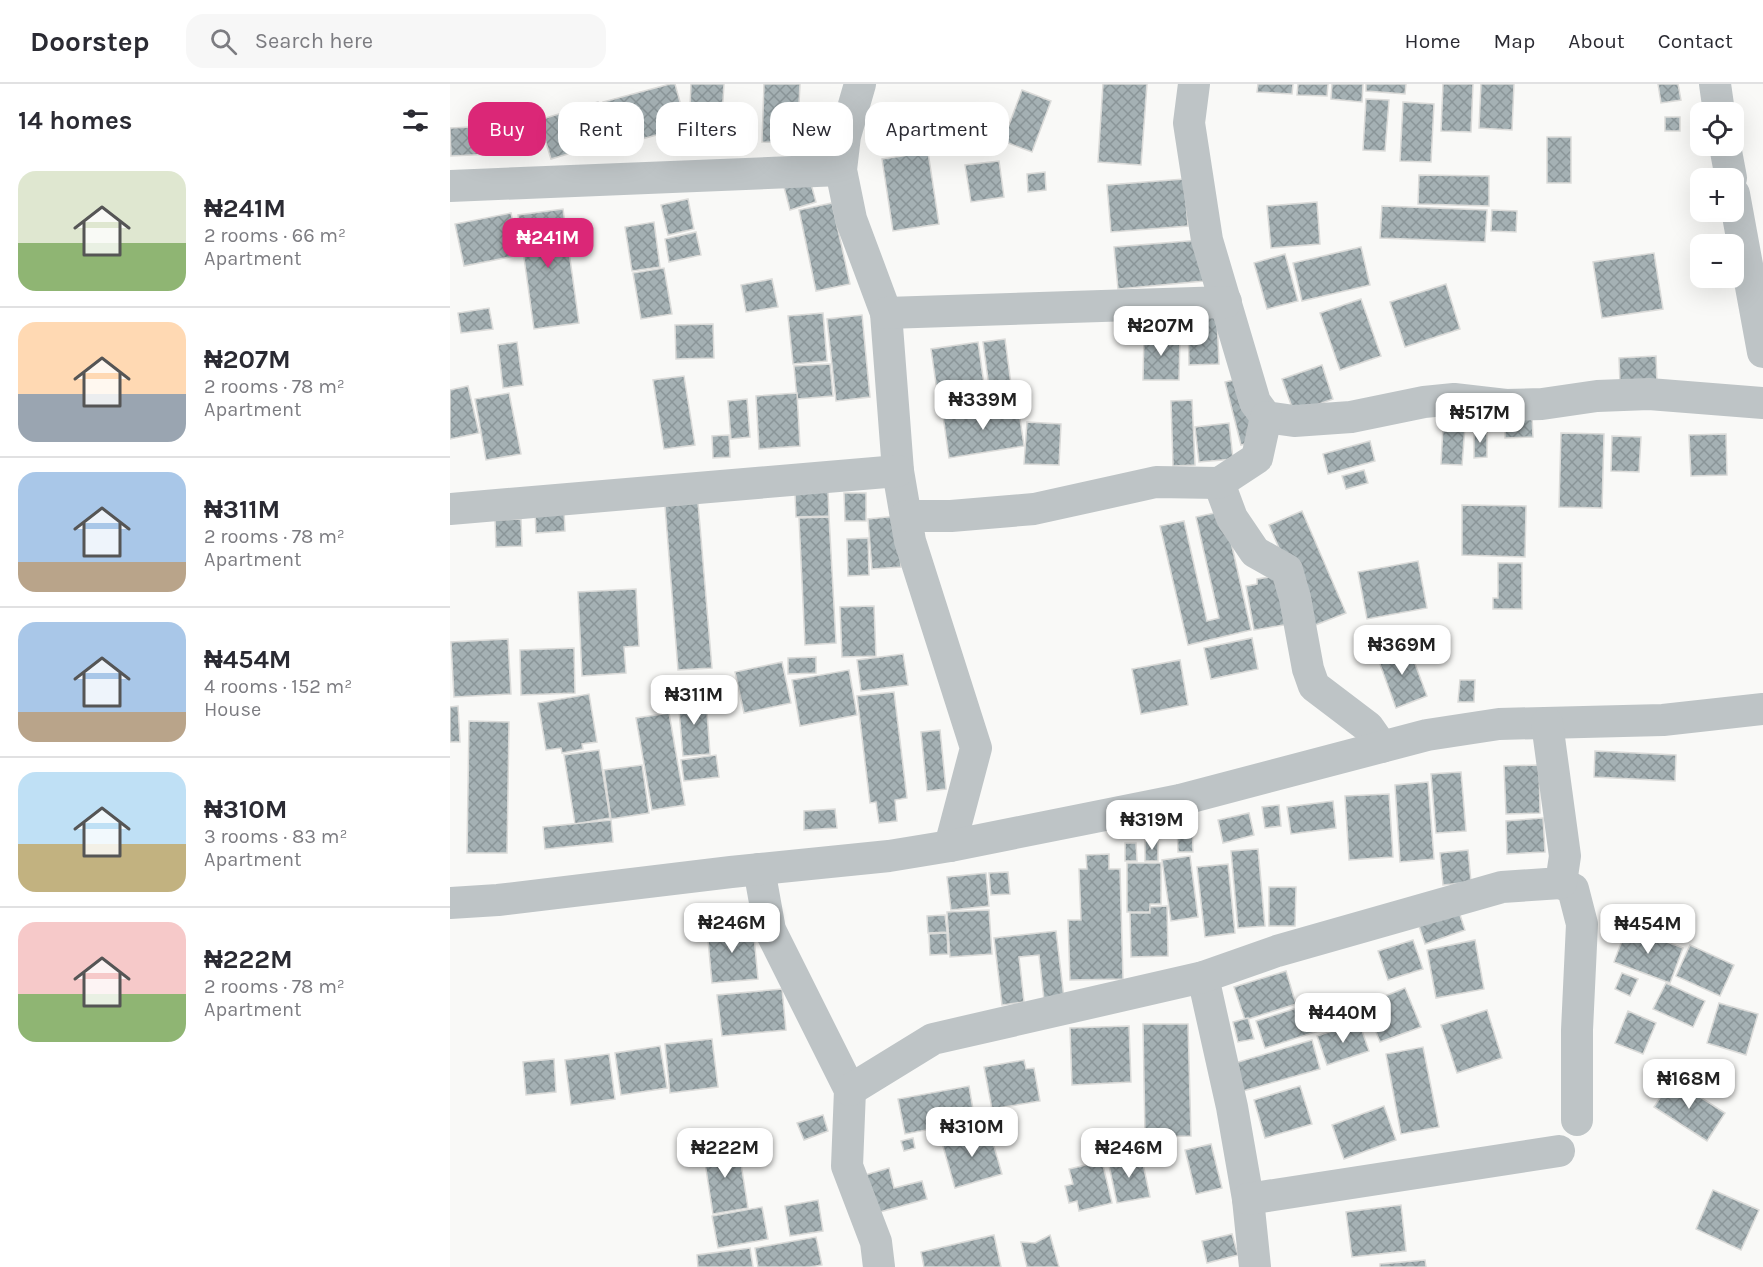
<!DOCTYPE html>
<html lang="en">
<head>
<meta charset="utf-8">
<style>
	body { margin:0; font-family:Karla,sans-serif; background:#f7f7f7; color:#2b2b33; height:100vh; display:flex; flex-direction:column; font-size:22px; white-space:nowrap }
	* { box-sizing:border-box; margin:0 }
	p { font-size:20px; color:#7c7c81 }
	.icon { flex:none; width:33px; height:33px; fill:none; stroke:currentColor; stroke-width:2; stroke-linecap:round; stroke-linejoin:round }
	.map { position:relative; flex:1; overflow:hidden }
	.drawer { display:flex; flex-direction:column; background:#fff; width:450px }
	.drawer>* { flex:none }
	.hud { position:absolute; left:18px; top:18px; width:570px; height:54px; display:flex; gap:12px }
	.controls { position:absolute; left:1240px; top:18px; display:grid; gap:12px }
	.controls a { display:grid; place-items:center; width:54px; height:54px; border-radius:12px; background:#fff; box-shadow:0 6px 24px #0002; font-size:30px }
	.price { position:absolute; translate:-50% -51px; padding:0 14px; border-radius:12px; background:#fff; color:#222; font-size:20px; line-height:39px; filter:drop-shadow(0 2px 3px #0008) }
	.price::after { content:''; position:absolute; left:50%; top:36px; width:18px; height:14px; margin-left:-9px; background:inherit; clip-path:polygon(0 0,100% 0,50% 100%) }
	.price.active { background:#db2777; color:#fff }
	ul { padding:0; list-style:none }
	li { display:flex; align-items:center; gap:18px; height:150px; padding:0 18px }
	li+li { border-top:2px solid #e1e1e2 }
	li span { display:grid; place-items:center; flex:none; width:168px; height:120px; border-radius:18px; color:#555 }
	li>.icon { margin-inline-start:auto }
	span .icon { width:72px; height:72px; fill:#fffc; stroke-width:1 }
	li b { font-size:26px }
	h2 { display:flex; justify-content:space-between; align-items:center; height:72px; padding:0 18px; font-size:26px }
	.pill { padding:0 21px; border-radius:18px; background:#fff; box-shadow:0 6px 24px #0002; font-size:21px; line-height:54px }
	.pill.active { background:#db2777; color:#fff }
	header { display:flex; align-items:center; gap:36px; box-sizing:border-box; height:84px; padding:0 30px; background:#fff; border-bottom:2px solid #e1e1e2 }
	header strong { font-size:28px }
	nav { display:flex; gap:33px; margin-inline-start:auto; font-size:21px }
	.search { width:420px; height:54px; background:#f7f7f7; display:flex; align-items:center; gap:15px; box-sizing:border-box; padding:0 21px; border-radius:18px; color:#7c7c81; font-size:22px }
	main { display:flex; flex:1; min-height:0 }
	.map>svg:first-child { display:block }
	.building { fill:url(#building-cross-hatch); stroke:#dbdbd9; stroke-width:1.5 }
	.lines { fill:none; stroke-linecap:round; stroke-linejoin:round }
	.street { stroke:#bec4c6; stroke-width:32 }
</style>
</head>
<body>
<header>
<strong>Doorstep</strong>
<div class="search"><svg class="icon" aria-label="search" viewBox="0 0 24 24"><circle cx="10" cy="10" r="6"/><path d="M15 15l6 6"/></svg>Search here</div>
<nav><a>Home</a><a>Map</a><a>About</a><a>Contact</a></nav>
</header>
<main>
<section class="drawer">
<h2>14 homes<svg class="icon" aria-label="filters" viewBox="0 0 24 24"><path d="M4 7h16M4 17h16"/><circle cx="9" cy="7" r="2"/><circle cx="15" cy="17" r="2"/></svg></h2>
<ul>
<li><span style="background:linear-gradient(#dfe7d0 60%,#8fb573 0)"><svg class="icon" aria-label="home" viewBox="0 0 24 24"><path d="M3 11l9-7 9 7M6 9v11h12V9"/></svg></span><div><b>₦241M</b><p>2 rooms · 66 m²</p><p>Apartment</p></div></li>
<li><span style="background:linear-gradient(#ffd9b3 60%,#9aa5b1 0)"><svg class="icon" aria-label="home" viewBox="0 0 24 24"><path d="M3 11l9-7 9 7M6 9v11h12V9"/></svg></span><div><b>₦207M</b><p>2 rooms · 78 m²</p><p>Apartment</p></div></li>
<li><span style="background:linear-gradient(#a9c7e8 75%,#b9a48a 0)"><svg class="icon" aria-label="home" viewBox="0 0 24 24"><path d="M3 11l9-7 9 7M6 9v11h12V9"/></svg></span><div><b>₦311M</b><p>2 rooms · 78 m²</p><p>Apartment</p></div></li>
<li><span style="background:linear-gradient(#a9c7e8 75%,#b9a48a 0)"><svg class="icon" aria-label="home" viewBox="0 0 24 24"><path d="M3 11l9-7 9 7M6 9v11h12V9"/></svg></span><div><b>₦454M</b><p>4 rooms · 152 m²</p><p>House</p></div></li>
<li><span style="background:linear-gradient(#bfe0f5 60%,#c2b280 0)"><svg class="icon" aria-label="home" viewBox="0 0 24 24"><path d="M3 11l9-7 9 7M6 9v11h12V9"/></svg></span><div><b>₦310M</b><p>3 rooms · 83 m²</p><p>Apartment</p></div></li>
<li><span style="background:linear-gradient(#f6c9c9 60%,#8fb573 0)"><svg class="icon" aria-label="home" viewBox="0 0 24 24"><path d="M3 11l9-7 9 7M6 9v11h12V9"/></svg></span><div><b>₦222M</b><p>2 rooms · 78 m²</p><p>Apartment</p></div></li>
</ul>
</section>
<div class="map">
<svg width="1313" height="1183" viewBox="0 0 1313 1183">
	<defs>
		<pattern id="building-cross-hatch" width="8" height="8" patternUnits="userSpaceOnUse" patternTransform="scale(1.5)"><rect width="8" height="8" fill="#a5b1b4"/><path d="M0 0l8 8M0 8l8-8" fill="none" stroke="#8a9598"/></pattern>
	</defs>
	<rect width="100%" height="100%" fill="#f9f9f7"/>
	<!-- building -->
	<g class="building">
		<polygon points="220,0 225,0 237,43 165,62 153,18"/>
		<polygon points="241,0 274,0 271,49 239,47"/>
		<polygon points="314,0 350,0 347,59 312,58"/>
		<polygon points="653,0 697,0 691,81 648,78"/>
		<polygon points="808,0 843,0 842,10 807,8"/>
		<polygon points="848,0 878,0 877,12 847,11"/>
		<polygon points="882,0 913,0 912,18 881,15"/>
		<polygon points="916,0 956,0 955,10 916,7"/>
		<polygon points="993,0 1023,0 1021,48 991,47"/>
		<polygon points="1031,0 1064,0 1062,46 1029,44"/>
		<polygon points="1208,0 1228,0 1231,16 1211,19"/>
		<polygon points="572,6 601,17 582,68 553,57"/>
		<polygon points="916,15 939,16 935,67 913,66"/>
		<polygon points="148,18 161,57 101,75 89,36"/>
		<polygon points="953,18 984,20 981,78 950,77"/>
		<rect x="1215" y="33" width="15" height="14"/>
		<polygon points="363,34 384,35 383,64 362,63"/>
		<polygon points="63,41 64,69 1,72 0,44"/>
		<rect x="1097" y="53" width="24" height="46"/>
		<polygon points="478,68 489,140 443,147 432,75"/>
		<polygon points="549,77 554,113 521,118 515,81"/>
		<polygon points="595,88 596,106 578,108 577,90"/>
		<polygon points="969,91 1039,92 1039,122 968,120"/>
		<polygon points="734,95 738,142 661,148 657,101"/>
		<polygon points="360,96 366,118 340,126 334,103"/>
		<polygon points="238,115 244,145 218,151 211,121"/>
		<polygon points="867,118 870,160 821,164 817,122"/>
		<polygon points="382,119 400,200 366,207 349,126"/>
		<polygon points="932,122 1037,126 1035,158 930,154"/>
		<polygon points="113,125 129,239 84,245 68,131"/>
		<polygon points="1042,126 1067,127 1066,148 1041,147"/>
		<polygon points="61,129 70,171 14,182 5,140"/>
		<polygon points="204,138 210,183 182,187 175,143"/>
		<polygon points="246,148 251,171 219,178 215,155"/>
		<polygon points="750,156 754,197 668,205 664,163"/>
		<polygon points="911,163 920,201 852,217 843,179"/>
		<polygon points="1204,169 1213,225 1152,234 1143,178"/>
		<polygon points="835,170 848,217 817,225 804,179"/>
		<polygon points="214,184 222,230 191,235 183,189"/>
		<polygon points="322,195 328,223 296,228 291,201"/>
		<polygon points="996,200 1010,245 955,263 940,218"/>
		<polygon points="911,215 931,272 890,286 870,229"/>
		<polygon points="39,224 43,245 11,249 8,229"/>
		<polygon points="373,229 377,277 343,280 338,232"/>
		<polygon points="412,231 420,313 386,317 377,235"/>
		<polygon points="767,233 769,280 739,281 738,234"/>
		<polygon points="263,240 264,274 226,275 225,241"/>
		<polygon points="694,250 730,251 729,296 693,296"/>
		<polygon points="555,255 563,315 541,318 533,258"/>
		<polygon points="67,258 73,301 53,304 48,261"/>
		<polygon points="528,258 537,321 490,328 481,265"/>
		<polygon points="1206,272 1207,298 1170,299 1169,274"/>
		<polygon points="380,280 383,312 347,315 344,282"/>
		<polygon points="872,281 883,315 844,329 832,295"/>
		<polygon points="234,292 245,361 214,365 203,296"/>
		<polygon points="792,294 809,356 791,361 775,298"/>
		<polygon points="18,302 29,349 0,355 0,306"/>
		<polygon points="59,309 71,370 36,376 25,315"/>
		<polygon points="347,309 350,362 309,365 306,312"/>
		<polygon points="297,315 300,353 281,355 278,317"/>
		<polygon points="742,316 745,381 723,382 721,317"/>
		<polygon points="568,321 574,362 499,374 493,332"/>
		<polygon points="1082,332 1083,353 1055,354 1055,333"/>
		<polygon points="577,338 611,340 609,381 574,380"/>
		<polygon points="779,339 783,375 749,378 745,343"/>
		<polygon points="993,342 1015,343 1012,381 991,380"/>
		<polygon points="1024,346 1037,346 1037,373 1024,374"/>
		<polygon points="1111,349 1154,350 1152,424 1109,423"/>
		<polygon points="1276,350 1277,391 1241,392 1239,351"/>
		<polygon points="279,351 280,373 263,374 262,352"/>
		<polygon points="1162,352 1191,353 1189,388 1161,387"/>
		<polygon points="920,357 925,377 878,390 873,370"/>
		<polygon points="914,386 918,399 896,405 892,392"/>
		<polygon points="378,407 379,432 346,433 345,409"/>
		<polygon points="394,409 416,409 416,437 395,437"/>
		<polygon points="248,419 262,584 228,586 215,422"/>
		<polygon points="1012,421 1076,422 1075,473 1012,471"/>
		<polygon points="114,426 115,447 86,449 85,427"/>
		<polygon points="774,427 801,546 738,561 710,442 734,437 757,537 769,534 746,433"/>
		<polygon points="852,427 896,529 863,542 819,441"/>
		<polygon points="447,432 451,483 422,485 418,435"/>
		<polygon points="379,433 386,559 355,561 349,434"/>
		<polygon points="71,435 72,462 46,463 45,436"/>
		<polygon points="418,454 419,491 398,492 397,455"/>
		<polygon points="968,477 977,524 917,535 908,488"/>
		<polygon points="1048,479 1072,479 1072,525 1043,525 1043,514 1048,514"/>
		<polygon points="827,492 846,539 804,546 796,502 807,500 807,495"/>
		<polygon points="186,505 189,562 174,563 176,589 132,592 128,508"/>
		<polygon points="424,522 426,572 392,573 390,523"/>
		<polygon points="802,554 808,585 761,595 754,564"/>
		<polygon points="58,555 61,610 4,613 1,558"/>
		<polygon points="958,561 977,612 946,624 927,572"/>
		<polygon points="124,564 125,609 71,611 70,566"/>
		<polygon points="453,570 458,601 411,607 407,576"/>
		<polygon points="366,573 366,589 338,590 338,574"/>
		<polygon points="730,576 738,621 691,630 682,585"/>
		<polygon points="332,578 341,619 294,629 285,588"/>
		<polygon points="399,586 407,631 350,642 342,596"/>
		<polygon points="1010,596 1025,596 1024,618 1008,618"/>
		<polygon points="444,608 457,714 445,716 447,737 429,739 426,718 420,719 407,612"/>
		<polygon points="139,610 147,658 132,660 133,665 112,669 111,664 96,666 88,619"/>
		<polygon points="256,613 260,670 233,672 228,615"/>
		<polygon points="8,622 10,658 0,658 0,623"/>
		<polygon points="219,629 235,721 202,726 186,634"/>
		<polygon points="19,637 59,638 57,769 17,769"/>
		<polygon points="490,646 496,705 477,707 471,648"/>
		<polygon points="149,666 160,734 125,740 114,671"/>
		<polygon points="1145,667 1226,671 1225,697 1144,693"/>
		<polygon points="266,671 269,693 234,697 231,676"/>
		<polygon points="192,681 199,729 161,735 154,686"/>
		<polygon points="1089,681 1090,729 1056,730 1054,682"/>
		<polygon points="1011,688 1016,747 986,749 981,690"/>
		<polygon points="978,698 984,775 950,778 945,701"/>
		<polygon points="939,710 943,773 899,776 895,712"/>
		<polygon points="883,717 886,744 841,750 837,723"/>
		<polygon points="829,721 831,742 815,744 812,723"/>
		<polygon points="385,725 387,744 354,746 354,727"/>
		<polygon points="799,729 804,751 773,759 768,736"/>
		<polygon points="1093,734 1095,768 1057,770 1056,737"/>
		<polygon points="161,736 163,758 95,765 93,743"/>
		<polygon points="742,740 743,768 728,768 727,741"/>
		<rect x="695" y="757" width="13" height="20"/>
		<polygon points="675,759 686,759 687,777 675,777"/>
		<polygon points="808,765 815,842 788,844 781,767"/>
		<polygon points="1018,766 1021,798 993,801 990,769"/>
		<polygon points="659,770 659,785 670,785 673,895 620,896 618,836 631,836 629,785 637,785 636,771"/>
		<polygon points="740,772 748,833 721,837 712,776"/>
		<polygon points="677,779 711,779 711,820 700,820 700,828 677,828"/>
		<polygon points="778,780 785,849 755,853 747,783"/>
		<polygon points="558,788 560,810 541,811 539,789"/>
		<polygon points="536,789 539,822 501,826 497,793"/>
		<polygon points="819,803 846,803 845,842 819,842"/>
		<polygon points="717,822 718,872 681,873 680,829 700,829 700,823"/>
		<polygon points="539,826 542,870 500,873 497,828"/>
		<polygon points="1009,828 1015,846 975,860 969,842"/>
		<polygon points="495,831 497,848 478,849 477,832"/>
		<polygon points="303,842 308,895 262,899 257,846"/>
		<polygon points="1177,843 1233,864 1220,899 1164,878"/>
		<polygon points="606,847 614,914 594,916 589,871 569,873 574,918 552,921 544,854"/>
		<polygon points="497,849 498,870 480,871 479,850"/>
		<polygon points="963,856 973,885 938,896 928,867"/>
		<polygon points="1025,856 1034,905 986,914 977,866"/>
		<polygon points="1240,861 1284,881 1270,912 1226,892"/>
		<polygon points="836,887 846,920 795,936 784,903"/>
		<polygon points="1172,889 1188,895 1180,912 1165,905"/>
		<polygon points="1216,899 1255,917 1243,943 1203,925"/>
		<polygon points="955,904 971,943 930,958 915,920"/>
		<polygon points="332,905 336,946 272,952 267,911"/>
		<polygon points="869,917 878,944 815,964 806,937"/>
		<polygon points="1269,919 1308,930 1296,971 1257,959"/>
		<polygon points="1037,926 1052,974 1007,989 991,941"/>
		<polygon points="1178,927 1206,939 1193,970 1165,959"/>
		<polygon points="798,934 804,955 788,958 783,938"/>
		<polygon points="909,938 919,967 877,981 867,952"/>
		<polygon points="693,940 738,940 741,1052 695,1053"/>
		<polygon points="679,942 681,998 622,1001 620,944"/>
		<polygon points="262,955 268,1003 220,1009 215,960"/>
		<polygon points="862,956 870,985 793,1007 785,979"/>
		<polygon points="210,962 217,1004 171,1011 165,969"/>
		<polygon points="973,963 989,1043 951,1050 936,970"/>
		<polygon points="159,970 165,1015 121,1021 115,976"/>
		<polygon points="104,975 106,1008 76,1011 73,978"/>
		<polygon points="574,976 576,985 584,984 590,1017 542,1025 534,983"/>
		<polygon points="1222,995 1275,1029 1257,1057 1204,1023"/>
		<polygon points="519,1002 525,1037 455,1050 448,1015"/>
		<polygon points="850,1002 862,1040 815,1054 804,1016"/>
		<polygon points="934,1022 946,1056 894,1075 882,1041"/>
		<polygon points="373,1031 378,1047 354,1056 347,1039"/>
		<polygon points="539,1045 552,1090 505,1104 492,1059"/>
		<polygon points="463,1054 465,1064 454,1067 451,1057"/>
		<polygon points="761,1060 772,1104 746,1110 735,1066"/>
		<polygon points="288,1061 298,1124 263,1130 253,1066"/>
		<polygon points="691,1070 700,1113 667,1119 658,1077"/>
		<polygon points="652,1077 662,1119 629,1127 627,1117 619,1119 615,1102 623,1100 619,1085"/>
		<polygon points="439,1084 444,1104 472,1097 477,1115 426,1129 415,1091"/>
		<polygon points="1263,1106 1309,1126 1291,1166 1246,1145"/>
		<polygon points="368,1116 373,1147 340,1152 335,1122"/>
		<polygon points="951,1121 956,1167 902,1173 896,1128"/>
		<polygon points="312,1123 318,1155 268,1164 262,1132"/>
		<polygon points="782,1150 788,1171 757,1179 752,1157"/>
		<polygon points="544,1151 551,1183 474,1183 471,1168"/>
		<polygon points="600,1151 609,1183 577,1183 571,1158 585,1159"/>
		<polygon points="366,1153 372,1181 360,1183 308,1183 305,1164"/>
		<polygon points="300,1164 303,1183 248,1183 247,1171"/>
		<polygon points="975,1176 976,1183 930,1183 930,1180"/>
	</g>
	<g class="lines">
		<!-- street -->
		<g class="street">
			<polyline points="410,0 395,52 391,86 401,135 436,229 448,387 460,457 526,664 500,762"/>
			<polyline points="744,0 739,39 757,156 805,318 816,333 844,337 901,333 974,318 1004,315 1056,321 1092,320 1147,312 1199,310 1313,319"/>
			<polyline points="1265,0 1269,28"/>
			<polyline points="1275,62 1281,94"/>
			<polyline points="0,102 391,86"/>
			<polyline points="1284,110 1313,268"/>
			<polyline points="436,229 776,218"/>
			<polyline points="769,399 782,434 805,468 837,486 845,514 858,585 864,602 918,643 932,663"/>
			<polyline points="0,425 448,387"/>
			<polyline points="456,432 501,432 584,425 706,398 769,399 807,374 816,333"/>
			<polyline points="309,785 320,846 400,1006 397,1082 426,1158 429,1183"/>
			<polyline points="1111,799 1123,805 1132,840 1127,946 1127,1036"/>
			<polyline points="0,819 48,816 281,788 439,772 500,762 730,716 977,651 1049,640 1213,636 1313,625"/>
			<polyline points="753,893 782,1023 798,1115 805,1183"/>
			<polyline points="400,1006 483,955 753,893 827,867 1052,803 1111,799 1115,772 1097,639"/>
			<polyline points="798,1115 1109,1067"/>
		</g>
	</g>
</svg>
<div class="controls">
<a><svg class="icon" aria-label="locate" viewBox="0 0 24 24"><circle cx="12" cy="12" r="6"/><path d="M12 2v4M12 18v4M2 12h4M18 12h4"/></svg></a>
<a>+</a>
<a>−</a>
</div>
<b class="price active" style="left:98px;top:185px">₦241M</b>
<b class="price" style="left:711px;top:273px">₦207M</b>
<b class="price" style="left:533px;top:347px">₦339M</b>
<b class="price" style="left:1030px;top:360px">₦517M</b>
<b class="price" style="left:952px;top:592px">₦369M</b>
<b class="price" style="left:244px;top:642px">₦311M</b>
<b class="price" style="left:702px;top:767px">₦319M</b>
<b class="price" style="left:282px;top:870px">₦246M</b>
<b class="price" style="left:1198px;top:871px">₦454M</b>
<b class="price" style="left:893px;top:960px">₦440M</b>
<b class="price" style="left:1239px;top:1026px">₦168M</b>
<b class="price" style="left:522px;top:1074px">₦310M</b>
<b class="price" style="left:275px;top:1095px">₦222M</b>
<b class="price" style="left:679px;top:1095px">₦246M</b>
<div class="hud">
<a class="pill active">Buy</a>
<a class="pill">Rent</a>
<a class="pill">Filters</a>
<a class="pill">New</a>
<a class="pill">Apartment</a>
</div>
</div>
</main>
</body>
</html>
